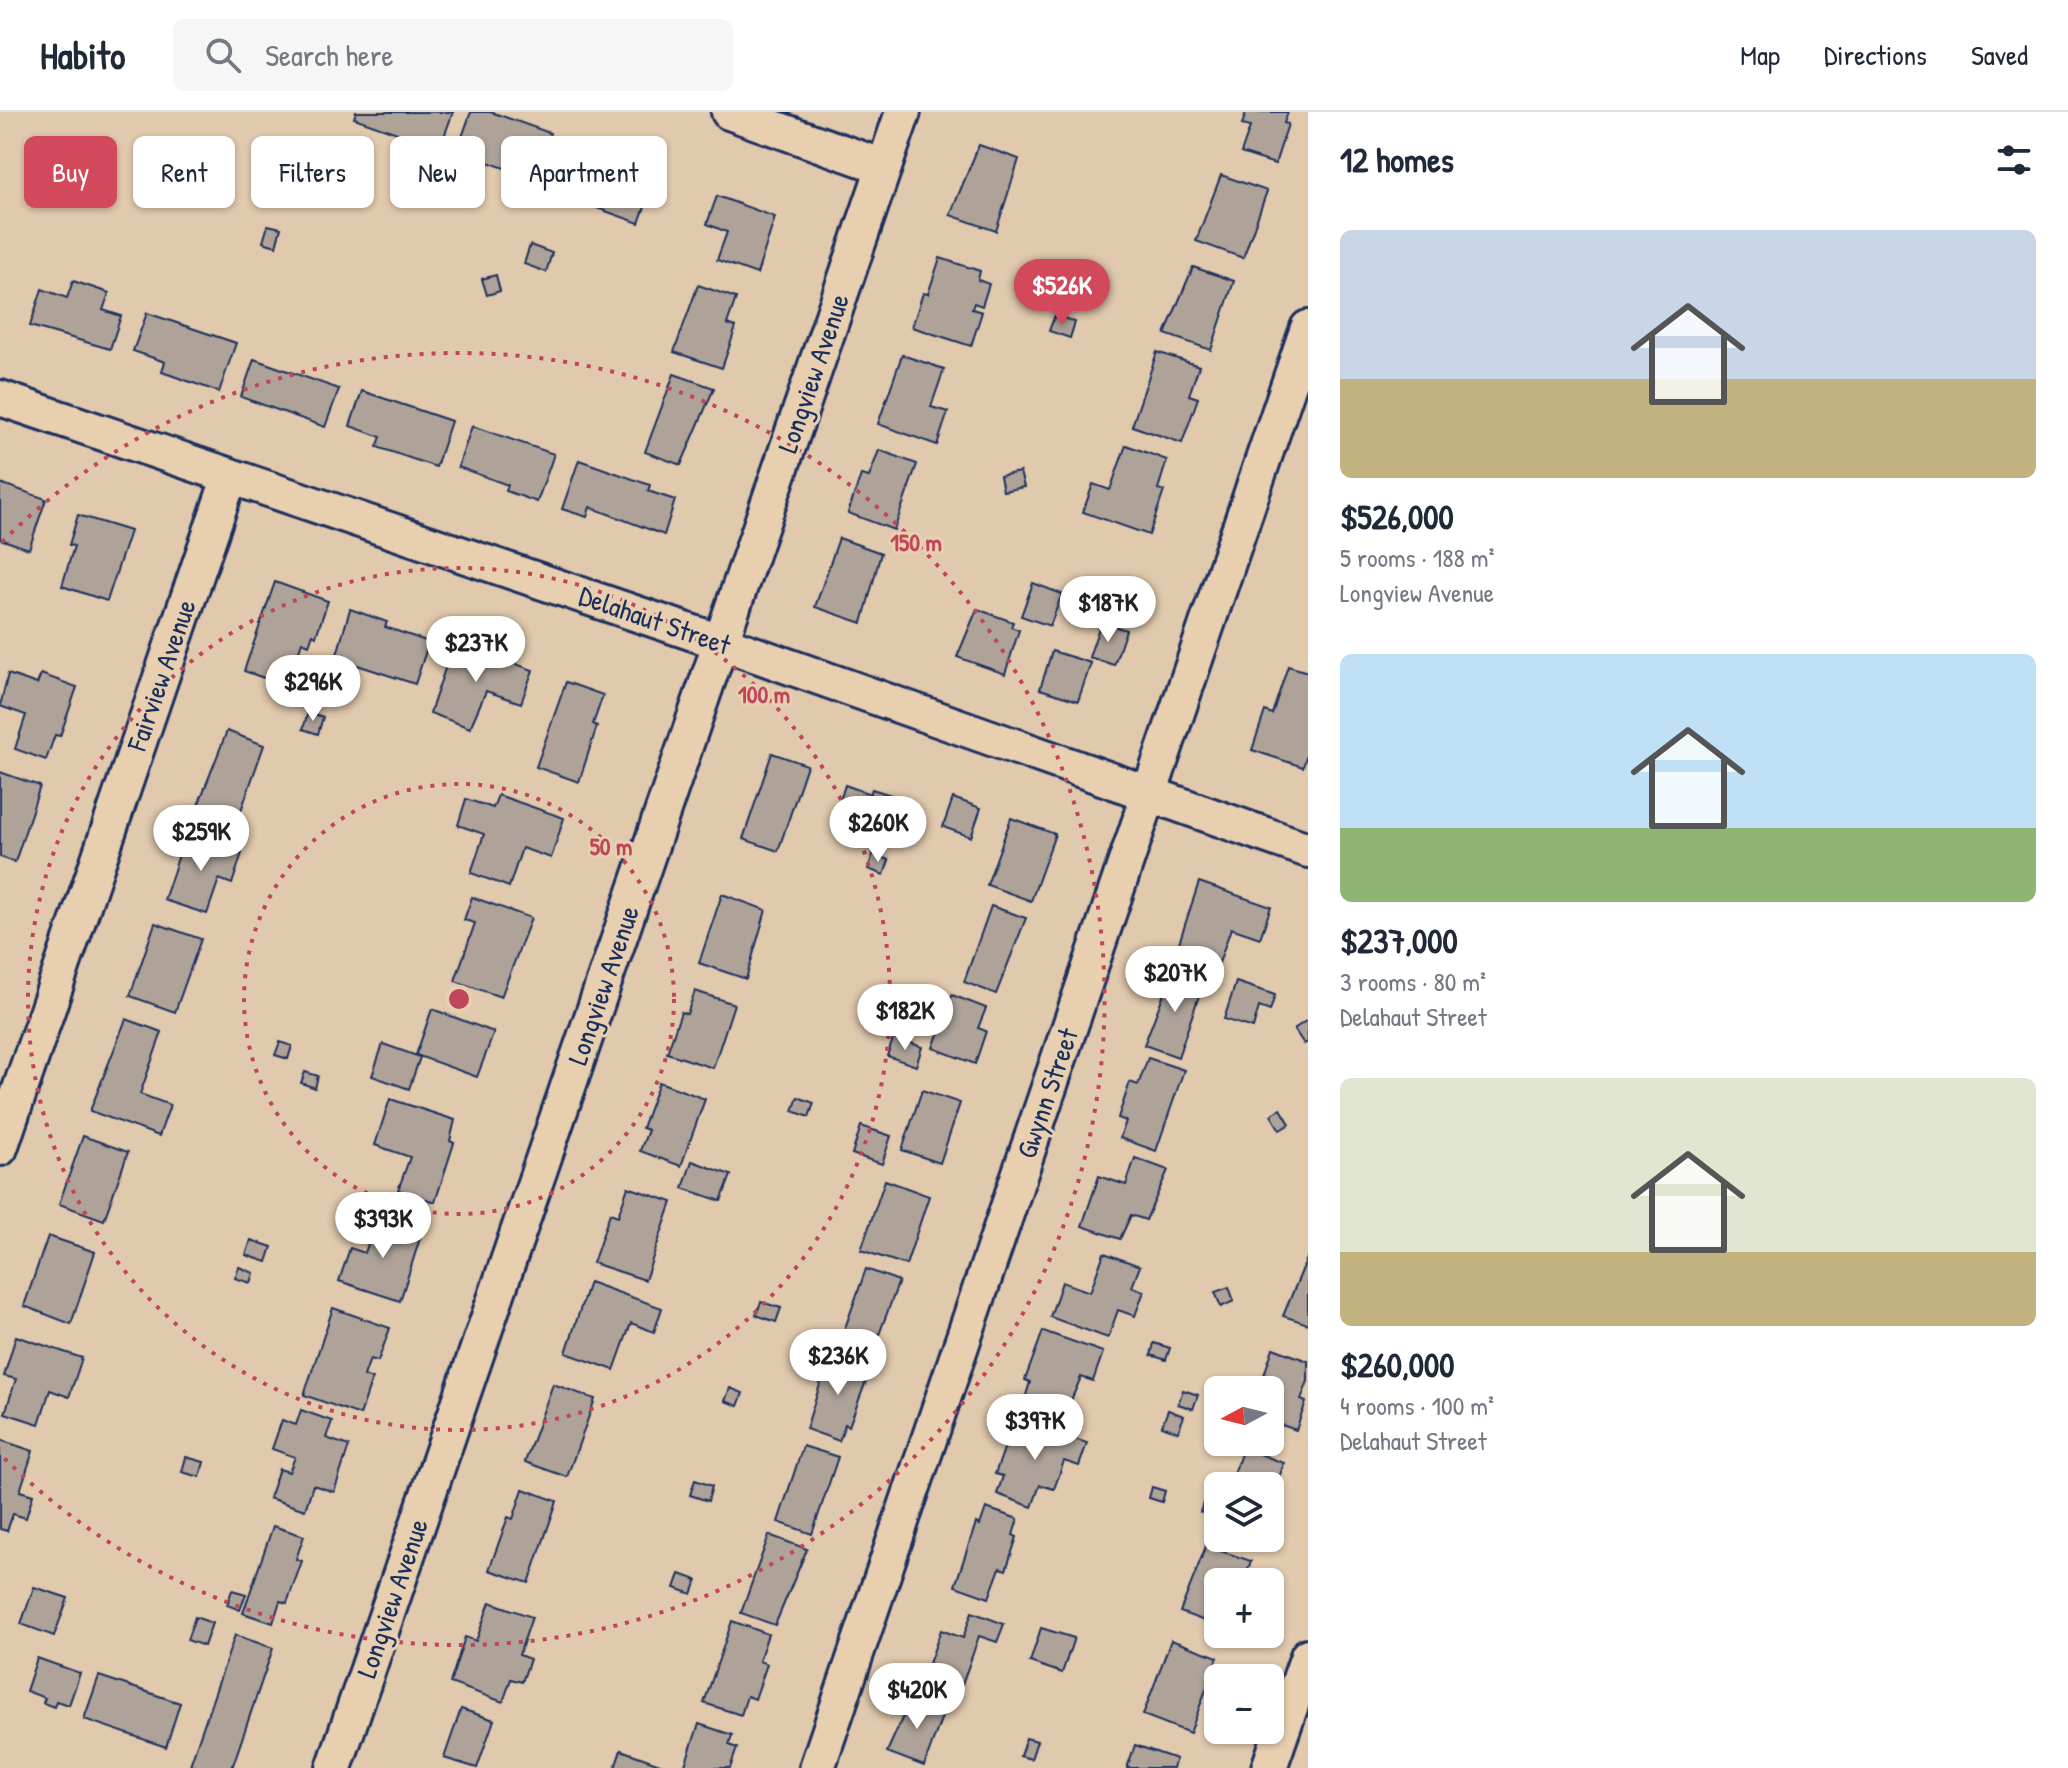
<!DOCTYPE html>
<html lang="en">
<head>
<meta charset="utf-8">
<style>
	body { margin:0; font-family:"Patrick Hand",sans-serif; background:#f6f6f7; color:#1f2937; height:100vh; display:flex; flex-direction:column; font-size:30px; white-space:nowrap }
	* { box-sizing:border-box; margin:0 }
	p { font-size:26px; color:#747a83 }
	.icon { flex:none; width:44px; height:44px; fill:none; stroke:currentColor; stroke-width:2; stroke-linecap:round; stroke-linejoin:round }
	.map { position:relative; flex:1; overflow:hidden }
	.drawer { display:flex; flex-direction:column; background:#fff; width:760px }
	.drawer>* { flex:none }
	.guide { position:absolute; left:24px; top:24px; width:760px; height:72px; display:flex; gap:16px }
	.needle { width:52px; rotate:263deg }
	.controls { position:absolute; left:1204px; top:1264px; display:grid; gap:16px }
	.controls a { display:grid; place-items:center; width:80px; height:80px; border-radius:12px; background:#fff; box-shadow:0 2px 6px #0004; font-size:40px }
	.price { position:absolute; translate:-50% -68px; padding:0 18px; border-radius:28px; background:#fff; color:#222; font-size:26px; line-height:52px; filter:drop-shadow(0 2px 4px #0008) }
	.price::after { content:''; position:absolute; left:50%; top:48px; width:24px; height:18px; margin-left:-12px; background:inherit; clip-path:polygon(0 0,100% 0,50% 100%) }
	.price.on { background:#d1495b; color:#fff }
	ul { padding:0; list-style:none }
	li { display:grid; align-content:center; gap:16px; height:424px; padding:0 32px }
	li span { display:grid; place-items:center; height:248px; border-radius:12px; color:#555 }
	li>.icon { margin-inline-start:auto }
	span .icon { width:144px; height:144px; fill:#fffc; stroke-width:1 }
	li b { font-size:34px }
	h2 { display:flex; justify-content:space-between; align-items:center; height:96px; padding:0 32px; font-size:34px }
	.chip { padding:0 28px; border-radius:12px; background:#fff; box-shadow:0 2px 6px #0004; font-size:28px; line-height:72px }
	.chip.on { background:#d1495b; color:#fff }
	header { display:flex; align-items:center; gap:48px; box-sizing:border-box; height:112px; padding:0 40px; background:#fff; border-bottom:2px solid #e0e1e3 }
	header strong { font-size:38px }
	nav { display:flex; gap:44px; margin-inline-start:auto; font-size:28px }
	.search { width:560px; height:72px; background:#f6f6f7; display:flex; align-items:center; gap:20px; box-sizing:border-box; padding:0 28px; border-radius:12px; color:#747a83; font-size:30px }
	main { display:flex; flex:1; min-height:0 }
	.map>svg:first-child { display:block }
	.building { fill:#afa399; stroke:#1b2f5e; stroke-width:2 }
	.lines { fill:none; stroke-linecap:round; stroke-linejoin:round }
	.minor-casing { stroke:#1b2f5e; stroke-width:40 }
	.minor { stroke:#e8cfb0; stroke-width:34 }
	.ring { fill:none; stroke:#bf465b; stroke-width:4; stroke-dasharray:4 8 }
	.labels { text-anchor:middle; stroke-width:6; stroke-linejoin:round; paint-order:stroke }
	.street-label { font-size:28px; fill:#1b2f5e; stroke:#e8cfb0 }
	.centre { fill:#bf465b; stroke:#e8cfb0; stroke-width:4 }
	.ring-label { font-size:24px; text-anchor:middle; font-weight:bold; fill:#bf465b; stroke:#e8cfb0; stroke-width:6; stroke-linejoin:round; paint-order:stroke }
</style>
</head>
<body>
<header>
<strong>Habito</strong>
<div class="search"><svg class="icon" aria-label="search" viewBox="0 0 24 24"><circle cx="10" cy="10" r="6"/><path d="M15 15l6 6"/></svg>Search here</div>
<nav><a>Map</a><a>Directions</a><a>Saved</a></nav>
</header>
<main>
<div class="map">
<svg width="1308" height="1656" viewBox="0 0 1308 1656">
	<rect width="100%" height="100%" fill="#e0c9ad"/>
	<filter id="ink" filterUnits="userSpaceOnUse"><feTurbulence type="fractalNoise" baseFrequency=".0125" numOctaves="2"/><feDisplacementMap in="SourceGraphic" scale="16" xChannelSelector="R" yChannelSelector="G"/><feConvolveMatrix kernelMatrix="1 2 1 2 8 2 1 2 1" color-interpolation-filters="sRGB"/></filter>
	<g filter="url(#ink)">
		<!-- building -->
		<g class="building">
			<polygon points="356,0 453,0 440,36 354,6"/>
			<polygon points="471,0 491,0 550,21 532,73 511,65 513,59 457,39"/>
			<polygon points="1246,0 1288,0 1284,11 1288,12 1275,52 1241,41 1250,15 1242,13"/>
			<polygon points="979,33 1019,47 996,119 950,103"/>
			<polygon points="571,42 628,63 632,53 657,62 639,111 557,82"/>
			<polygon points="1221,63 1267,79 1243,146 1196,129"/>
			<polygon points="717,84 775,105 757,162 717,148 727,120 707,112"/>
			<polygon points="268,113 281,116 276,134 263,130"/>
			<polygon points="530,133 552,141 546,160 524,152"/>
			<polygon points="940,146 980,159 978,168 989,172 982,194 974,191 972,197 982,200 971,234 912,215 923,181 928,182"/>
			<polygon points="1193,155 1234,169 1211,238 1165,222"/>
			<polygon points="496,163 500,179 487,183 482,167"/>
			<polygon points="73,169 109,181 103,198 121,204 110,237 30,214 42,177 67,186"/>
			<polygon points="698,173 736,186 727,212 736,215 722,256 674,240"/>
			<polygon points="147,201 236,231 219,280 162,260 165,250 133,239"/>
			<polygon points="1055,203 1075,210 1070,226 1049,219"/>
			<polygon points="1157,240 1199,254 1189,283 1198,286 1182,331 1132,314"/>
			<polygon points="902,243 944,257 931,295 948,300 937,333 878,312"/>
			<polygon points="254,247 339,277 325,315 241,285"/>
			<polygon points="674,262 714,276 681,353 645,340"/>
			<polygon points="362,279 451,309 436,355 377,335 381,325 350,314"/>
			<polygon points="472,314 554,342 537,390 506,379 508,373 458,355"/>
			<polygon points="1126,333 1167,348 1158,377 1164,379 1149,423 1083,400 1093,372 1110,378"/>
			<polygon points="879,338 917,352 894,418 848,401 861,363 869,365"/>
			<polygon points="579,348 650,373 648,379 675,388 664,423 590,395 587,405 562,397"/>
			<polygon points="1020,360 1024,375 1003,379 1000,364"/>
			<polygon points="0,371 46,387 29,437 0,427"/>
			<polygon points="78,403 130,419 107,489 62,474 74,434 69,433"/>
			<polygon points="839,426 881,441 862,511 815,495"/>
			<polygon points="275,470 328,489 316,524 313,522 309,533 302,530 287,574 244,559"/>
			<polygon points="1033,471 1062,482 1050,514 1021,504"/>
			<polygon points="350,497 387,510 385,515 429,530 415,572 336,546"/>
			<polygon points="977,497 1013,510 1011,515 1019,518 1005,562 957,545"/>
			<polygon points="1101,510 1126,518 1114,553 1089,545"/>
			<polygon points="454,530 533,558 521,591 486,579 470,616 430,601"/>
			<polygon points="1052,539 1091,551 1078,589 1040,577"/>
			<polygon points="1288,554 1308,560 1308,638 1303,655 1252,638 1265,599 1272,602"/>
			<polygon points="8,562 37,572 41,562 77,575 60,624 55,623 46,648 15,637 26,603 0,594"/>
			<polygon points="566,570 603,583 593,612 597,614 579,670 536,655"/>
			<polygon points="308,600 323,605 318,622 303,617"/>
			<polygon points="227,619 264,633 237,710 197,696"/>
			<polygon points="772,641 807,653 778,739 743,727"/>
			<polygon points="0,660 40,674 15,750 0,745"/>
			<polygon points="845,673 870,682 872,677 910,689 899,723 874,715 871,723 833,710"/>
			<polygon points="498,683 564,706 551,746 522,736 509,775 471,761 484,722 458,713 466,687 493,696"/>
			<polygon points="953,686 981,696 971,725 943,715"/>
			<polygon points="1011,706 1055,722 1031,789 987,773"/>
			<polygon points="186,722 242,741 232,772 219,767 207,802 164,788"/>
			<polygon points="873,742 889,748 884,763 868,757"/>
			<polygon points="1199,770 1271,795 1260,826 1231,816 1219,851 1177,837"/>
			<polygon points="722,782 766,798 746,867 699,851"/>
			<polygon points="472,785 531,806 501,885 455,869 475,811 464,808"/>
			<polygon points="991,794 1026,806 996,882 964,870"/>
			<polygon points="155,811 201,827 175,900 130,884"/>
			<polygon points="1173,858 1204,869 1178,945 1144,933"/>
			<polygon points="1236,870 1275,883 1270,899 1259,895 1253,916 1224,907"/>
			<polygon points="695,879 734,892 713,956 667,941 681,900 687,902"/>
			<polygon points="952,883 986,896 978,916 986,919 975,952 933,936"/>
			<polygon points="432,897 494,920 477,965 416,943"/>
			<polygon points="126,907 162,920 140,982 170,993 159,1024 90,999"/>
			<polygon points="1307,908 1308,930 1304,932 1294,917"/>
			<polygon points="894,925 922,935 916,954 887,944"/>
			<polygon points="280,930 292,934 288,947 275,943"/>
			<polygon points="383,932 420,945 409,977 372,964"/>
			<polygon points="1148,946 1184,958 1156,1039 1120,1026 1126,1009 1118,1006 1130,970 1138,973"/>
			<polygon points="305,960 318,964 315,976 301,971"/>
			<polygon points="659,970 705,987 681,1054 640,1039 648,1018 642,1016"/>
			<polygon points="922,978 960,991 940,1051 902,1038"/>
			<polygon points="798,985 814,991 809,1005 793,999"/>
			<polygon points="390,987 455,1008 450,1029 454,1031 435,1090 398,1078 410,1045 375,1033"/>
			<polygon points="1281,997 1290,1012 1280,1018 1271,1003"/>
			<polygon points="861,1014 891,1024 882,1052 852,1042"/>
			<polygon points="83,1024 128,1040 104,1108 59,1092"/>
			<polygon points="1135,1046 1168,1058 1146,1108 1131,1103 1120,1127 1082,1114 1099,1064 1126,1073"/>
			<polygon points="692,1049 731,1063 721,1089 683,1076"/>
			<polygon points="885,1068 929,1084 906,1153 861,1138"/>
			<polygon points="628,1075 672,1090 645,1168 593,1151 610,1101 618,1104"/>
			<polygon points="377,1105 422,1120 400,1189 339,1169 350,1136 365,1141"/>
			<polygon points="48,1124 95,1140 71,1212 24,1194"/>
			<polygon points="251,1128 272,1135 267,1150 246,1143"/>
			<polygon points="1104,1141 1140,1154 1132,1175 1144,1179 1135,1204 1118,1198 1108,1226 1050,1205 1062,1170 1090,1180"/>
			<polygon points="1308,1144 1308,1212 1283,1204"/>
			<polygon points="239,1155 254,1161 251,1171 235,1166"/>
			<polygon points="866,1157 899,1169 871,1244 839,1233"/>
			<polygon points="589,1170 662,1196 654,1220 631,1211 614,1258 566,1241"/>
			<polygon points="1229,1175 1234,1189 1221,1195 1215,1180"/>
			<polygon points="761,1190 781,1196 776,1210 756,1203"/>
			<polygon points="333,1196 390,1216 378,1249 370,1247 364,1264 372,1267 360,1303 304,1283"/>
			<polygon points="1043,1219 1103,1240 1093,1269 1081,1265 1063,1307 1023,1293 1030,1270 1025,1268"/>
			<polygon points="16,1224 82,1246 69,1285 50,1278 39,1312 5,1301 16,1267 4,1264"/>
			<polygon points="1154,1231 1170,1236 1166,1248 1151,1243"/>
			<polygon points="1273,1236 1308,1249 1308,1269 1301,1288 1306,1290 1296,1318 1270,1309 1270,1278 1259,1278"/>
			<polygon points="830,1241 871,1256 849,1314 845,1312 839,1329 806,1317"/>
			<polygon points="553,1272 595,1287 567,1365 525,1350"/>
			<polygon points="730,1276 743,1281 738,1294 725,1289"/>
			<polygon points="1183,1278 1198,1283 1193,1297 1178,1292"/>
			<polygon points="301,1298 332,1309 326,1326 349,1334 334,1380 313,1373 305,1398 269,1386 279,1357 289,1360 295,1345 272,1337 282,1308 296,1313"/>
			<polygon points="1168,1298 1184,1304 1178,1320 1162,1314"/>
			<polygon points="1022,1309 1087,1331 1079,1354 1064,1349 1054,1377 1040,1373 1032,1395 997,1382 1003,1364 995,1362 1008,1326 1015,1329"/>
			<polygon points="0,1328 33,1339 20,1379 33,1383 26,1406 13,1402 7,1419 0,1417"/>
			<polygon points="803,1334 838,1345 812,1422 778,1410"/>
			<polygon points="1243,1336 1284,1351 1270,1393 1270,1374 1218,1374 1218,1407 1200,1400 1212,1366 1230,1373"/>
			<polygon points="186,1345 204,1350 200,1365 182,1360"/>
			<polygon points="695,1368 712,1374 708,1389 690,1383"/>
			<polygon points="1152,1375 1165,1379 1162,1390 1149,1386"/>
			<polygon points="523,1377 557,1389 529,1471 489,1458 508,1405 513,1407"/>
			<polygon points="986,1396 1018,1407 1013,1423 1017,1425 1006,1458 1000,1456 989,1486 955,1474 976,1411 980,1413"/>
			<polygon points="273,1414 304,1424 296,1447 302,1449 287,1491 280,1489 273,1511 243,1501"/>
			<polygon points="769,1423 807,1437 775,1513 741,1501"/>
			<polygon points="1206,1434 1251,1449 1243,1470 1218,1470 1218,1514 1180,1500"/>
			<polygon points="680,1462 697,1468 692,1482 675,1476"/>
			<polygon points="34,1475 68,1486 54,1524 21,1512"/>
			<polygon points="232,1478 246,1482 240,1498 227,1493"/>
			<polygon points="490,1490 532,1505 519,1543 530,1547 522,1570 511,1567 503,1590 450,1571 465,1525 476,1529"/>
			<polygon points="972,1500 1004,1512 997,1530 979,1524 962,1573 926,1560 941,1518 963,1526"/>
			<polygon points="195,1505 212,1511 204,1534 187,1528"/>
			<polygon points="732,1509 768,1522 759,1549 767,1552 755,1587 747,1584 741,1603 704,1591"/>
			<polygon points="1041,1516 1074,1526 1062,1561 1030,1550"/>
			<polygon points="235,1523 273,1536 232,1656 197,1656 190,1653"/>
			<polygon points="1171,1528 1218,1545 1190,1621 1143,1603"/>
			<polygon points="37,1546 80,1561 69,1593 56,1589 54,1595 43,1591 45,1586 26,1579"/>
			<polygon points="99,1564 180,1591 166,1635 84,1607"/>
			<polygon points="912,1584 945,1596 924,1654 887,1640"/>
			<polygon points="461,1597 494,1608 477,1656 444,1646"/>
			<polygon points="699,1612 732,1623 729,1633 737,1636 730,1656 684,1656"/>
			<polygon points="1026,1626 1037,1629 1031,1647 1020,1644"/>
			<polygon points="1135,1633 1176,1647 1173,1656 1127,1656"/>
			<polygon points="621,1638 671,1656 615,1656"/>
		</g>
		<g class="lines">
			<!-- minor casing -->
			<g class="minor-casing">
				<g id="minor">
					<polyline points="729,0 884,55"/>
					<polyline points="0,286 720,530 1308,738"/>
					<polyline points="0,1036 230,364"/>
					<polyline points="334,1656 903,0"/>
					<polyline points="817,1656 1308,216"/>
					<polyline points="1269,1656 1308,1544"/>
				</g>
			</g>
			<!-- minor -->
			<use href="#minor" class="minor"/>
		</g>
	</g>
	<!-- distance rings -->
	<g class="ring">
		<circle cx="459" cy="887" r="215"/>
		<circle cx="459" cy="887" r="431"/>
		<path d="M2 430A646 646 0 1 1 2 1344"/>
	</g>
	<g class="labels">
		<!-- street labels -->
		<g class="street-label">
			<text transform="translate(813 261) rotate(-71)" y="10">Longview Avenue</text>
			<text transform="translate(655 508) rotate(19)" y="10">Delahaut Street</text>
			<text transform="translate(161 563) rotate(-71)" y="10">Fairview Avenue</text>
			<text transform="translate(603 873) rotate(-71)" y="10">Longview Avenue</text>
			<text transform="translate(1047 981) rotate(-71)" y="10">Gwynn Street</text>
			<text transform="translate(392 1486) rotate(-71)" y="10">Longview Avenue</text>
		</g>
	</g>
	<circle cx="459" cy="887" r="12" class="centre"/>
	<g class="ring-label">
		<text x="916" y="439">150 m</text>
		<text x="764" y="591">100 m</text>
		<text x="611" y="743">50 m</text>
	</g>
</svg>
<div class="controls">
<a><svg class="needle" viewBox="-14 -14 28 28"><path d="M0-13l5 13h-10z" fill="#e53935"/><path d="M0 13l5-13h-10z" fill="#747a83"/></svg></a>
<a><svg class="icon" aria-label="layers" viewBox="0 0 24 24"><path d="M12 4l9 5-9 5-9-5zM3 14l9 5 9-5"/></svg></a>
<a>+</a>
<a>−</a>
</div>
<b class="price on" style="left:1062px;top:215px">$526K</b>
<b class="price" style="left:1108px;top:532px">$187K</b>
<b class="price" style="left:476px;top:572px">$237K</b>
<b class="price" style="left:313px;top:611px">$296K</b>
<b class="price" style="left:878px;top:752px">$260K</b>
<b class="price" style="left:201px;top:761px">$259K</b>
<b class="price" style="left:1175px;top:902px">$207K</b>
<b class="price" style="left:905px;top:940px">$182K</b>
<b class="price" style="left:383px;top:1148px">$393K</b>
<b class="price" style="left:838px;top:1285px">$236K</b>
<b class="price" style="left:1035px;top:1350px">$397K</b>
<b class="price" style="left:917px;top:1619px">$420K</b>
<div class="guide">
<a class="chip on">Buy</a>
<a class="chip">Rent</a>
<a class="chip">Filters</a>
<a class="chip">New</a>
<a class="chip">Apartment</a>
</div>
</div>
<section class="drawer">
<h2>12 homes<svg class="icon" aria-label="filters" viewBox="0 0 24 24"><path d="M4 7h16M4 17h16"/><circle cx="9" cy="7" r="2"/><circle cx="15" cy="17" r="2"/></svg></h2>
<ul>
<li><span style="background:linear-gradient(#c9d6e8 60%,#c2b280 0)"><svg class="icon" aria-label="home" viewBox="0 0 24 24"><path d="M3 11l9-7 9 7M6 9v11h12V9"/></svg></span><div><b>$526,000</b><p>5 rooms · 188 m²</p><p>Longview Avenue</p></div></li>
<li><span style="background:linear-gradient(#bfe0f5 70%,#8fb573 0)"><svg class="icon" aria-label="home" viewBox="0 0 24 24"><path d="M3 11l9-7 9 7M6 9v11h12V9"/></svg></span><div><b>$237,000</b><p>3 rooms · 80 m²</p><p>Delahaut Street</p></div></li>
<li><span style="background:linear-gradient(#dfe7d0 70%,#c2b280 0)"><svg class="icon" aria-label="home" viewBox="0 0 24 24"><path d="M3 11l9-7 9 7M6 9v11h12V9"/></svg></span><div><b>$260,000</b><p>4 rooms · 100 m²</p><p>Delahaut Street</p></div></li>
</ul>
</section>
</main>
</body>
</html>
